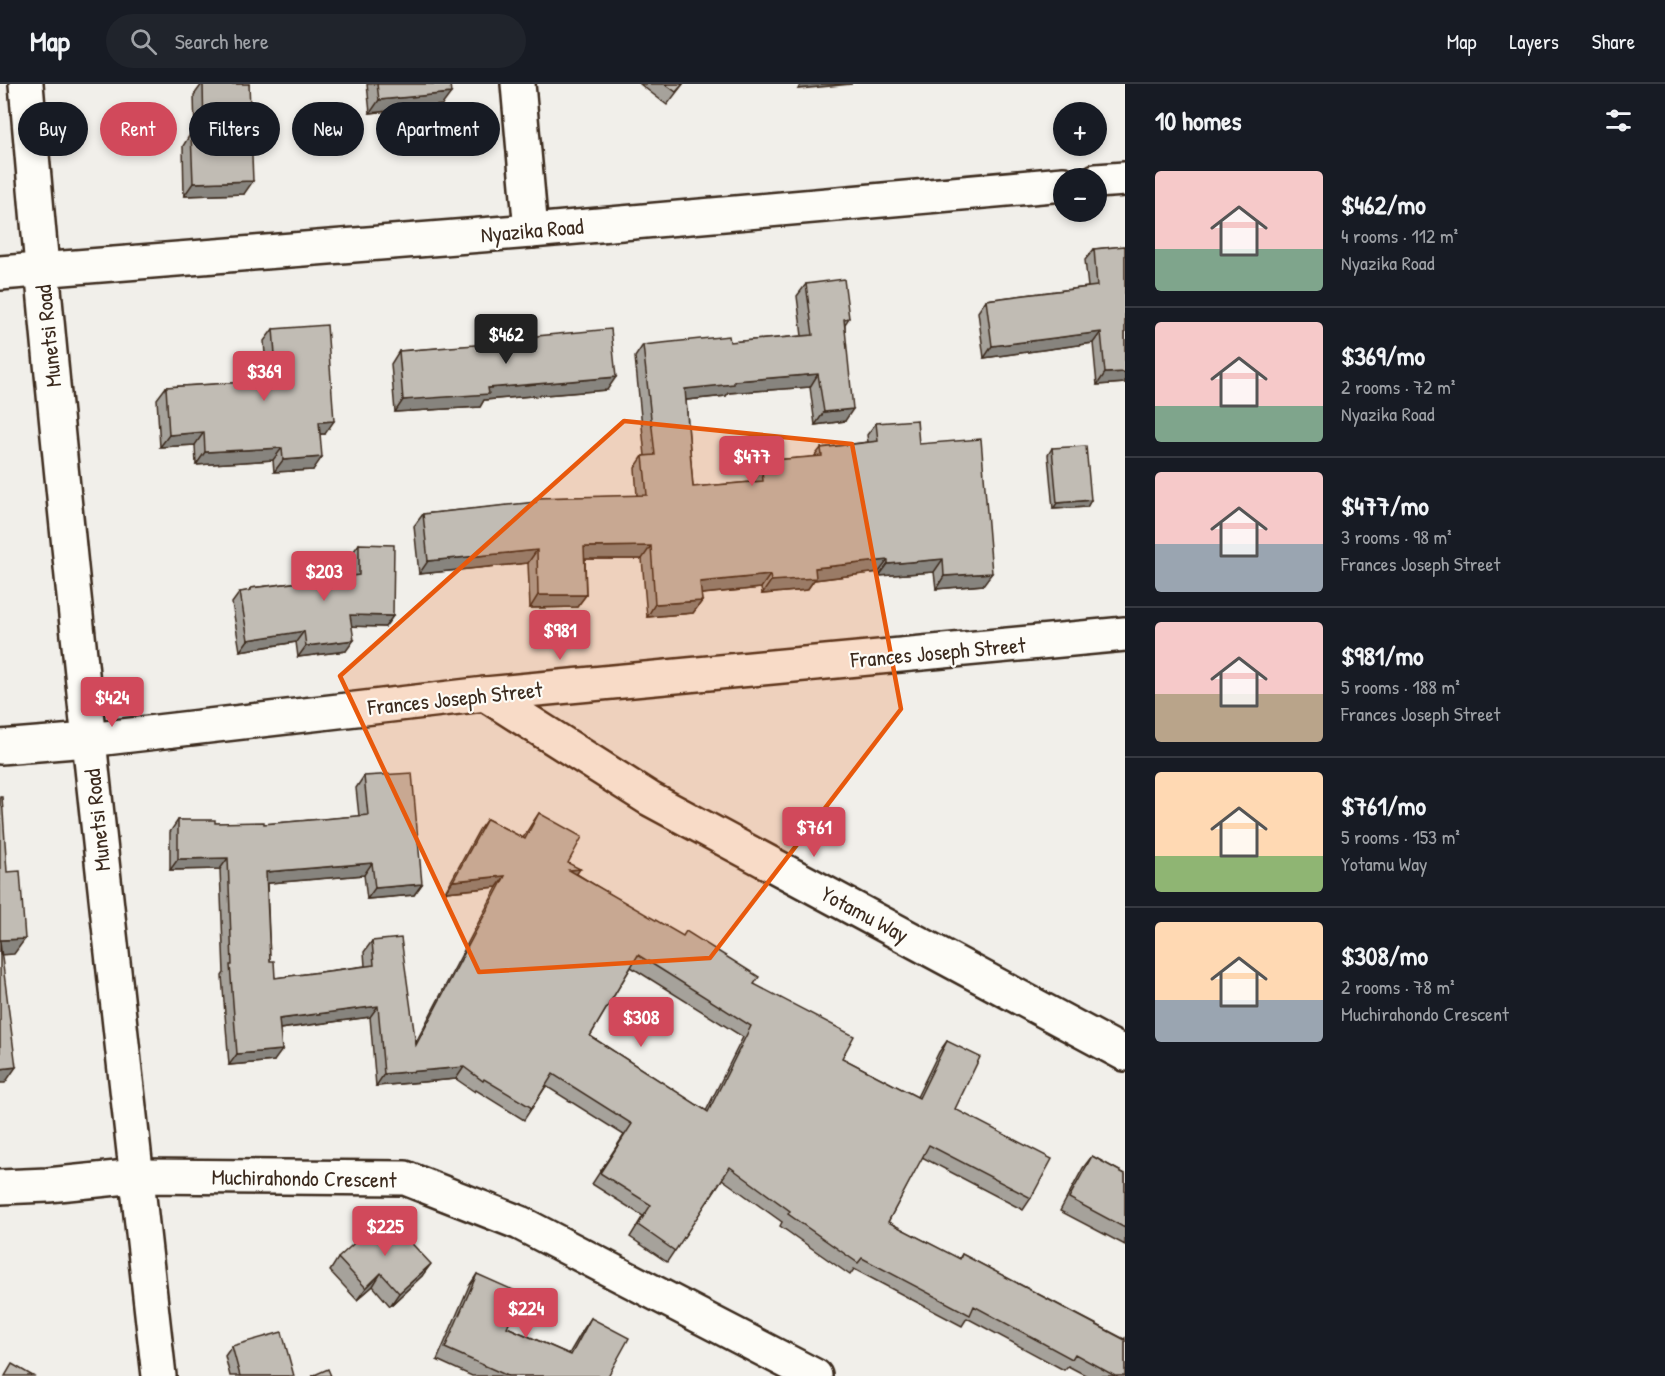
<!DOCTYPE html>
<html lang="en">
<head>
<meta charset="utf-8">
<style>
	body { margin:0; font-family:"Patrick Hand",sans-serif; background:#20242c; color:#f1f3f6; height:100vh; display:flex; flex-direction:column; font-size:22px; white-space:nowrap }
	* { box-sizing:border-box; margin:0 }
	p { font-size:20px; color:#9ea1a6 }
	.icon { flex:none; width:33px; height:33px; fill:none; stroke:currentColor; stroke-width:2; stroke-linecap:round; stroke-linejoin:round }
	.map { position:relative; flex:1; overflow:hidden }
	.drawer { display:flex; flex-direction:column; background:#171b24; width:540px }
	.drawer>* { flex:none }
	.top-card { position:absolute; left:18px; top:18px; width:570px; height:54px; display:flex; gap:12px }
	.fabs { position:absolute; left:1053px; top:18px; display:grid; gap:12px }
	.fabs a { display:grid; place-items:center; width:54px; height:54px; border-radius:50%; background:#171b24; box-shadow:0 3px 9px #0003; font-size:30px }
	.price { position:absolute; translate:-50% -51px; padding:0 14px; border-radius:6px; background:#d1495b; color:#fff; font-size:20px; line-height:39px; filter:drop-shadow(0 2px 3px #0008) }
	.price::after { content:''; position:absolute; left:50%; top:36px; width:18px; height:14px; margin-left:-9px; background:inherit; clip-path:polygon(0 0,100% 0,50% 100%) }
	.price.active { background:#222; color:#fff }
	ul { padding:0; list-style:none }
	li { display:flex; align-items:center; gap:18px; height:150px; padding:0 30px }
	li+li { border-top:2px solid #363941 }
	li span { display:grid; place-items:center; flex:none; width:168px; height:120px; border-radius:6px; color:#555 }
	li>.icon { margin-inline-start:auto }
	span .icon { width:72px; height:72px; fill:#fffc; stroke-width:1 }
	li b { font-size:26px }
	h2 { display:flex; justify-content:space-between; align-items:center; height:72px; padding:0 30px; font-size:26px }
	.chip { padding:0 21px; border-radius:27px; background:#171b24; box-shadow:0 3px 9px #0003; font-size:21px; line-height:54px }
	.chip.active { background:#d1495b; color:#fff }
	header { display:flex; align-items:center; gap:36px; box-sizing:border-box; height:84px; padding:0 30px; background:#171b24; border-bottom:2px solid #363941 }
	header strong { font-size:28px }
	nav { display:flex; gap:33px; margin-inline-start:auto; font-size:21px }
	.search { width:420px; height:54px; background:#20242c; display:flex; align-items:center; gap:15px; box-sizing:border-box; padding:0 21px; border-radius:33px; color:#9ea1a6; font-size:22px }
	main { display:flex; flex:1; min-height:0 }
	.map>svg:first-child { display:block }
	.lines { fill:none; stroke-linecap:round; stroke-linejoin:round }
	.minor-casing { stroke:#3b2a1e; stroke-width:38 }
	.minor { stroke:#fdfcf7; stroke-width:33 }
	.wall { fill:#a6a29b; stroke:#3b2a1e; stroke-width:1.5; fill-rule:evenodd }
	.shaded-wall { fill:#87847e; stroke:#3b2a1e; stroke-width:1.5 }
	.building { fill:#c1bcb4; stroke:#3b2a1e; stroke-width:1.5; fill-rule:evenodd }
	.marked { fill:#e8590c; fill-opacity:0.2; stroke:#e8590c; stroke-width:4.5; stroke-linejoin:round }
	.labels { text-anchor:middle; stroke-width:4.5; stroke-linejoin:round; paint-order:stroke }
	.street-label { font-size:22px; fill:#3b2a1e; stroke:#fdfcf7 }
</style>
</head>
<body>
<header>
<strong>Map</strong>
<div class="search"><svg class="icon" aria-label="search" viewBox="0 0 24 24"><circle cx="10" cy="10" r="6"/><path d="M15 15l6 6"/></svg>Search here</div>
<nav><a>Map</a><a>Layers</a><a>Share</a></nav>
</header>
<main>
<div class="map">
<svg width="1125" height="1292" viewBox="0 0 1125 1292">
	<rect width="100%" height="100%" fill="#f1efea"/>
	<filter id="ink" filterUnits="userSpaceOnUse"><feTurbulence type="fractalNoise" baseFrequency=".0167" numOctaves="2"/><feDisplacementMap in="SourceGraphic" scale="12" xChannelSelector="R" yChannelSelector="G"/><feConvolveMatrix kernelMatrix="1 2 1 2 8 2 1 2 1" color-interpolation-filters="sRGB"/></filter>
	<g filter="url(#ink)">
		<g class="lines">
			<!-- minor casing -->
			<g class="minor-casing">
				<g id="minor">
					<path d="M26,0C62,432 111,862 159,1292"/>
					<polyline points="518,0 531,147"/>
					<polyline points="1096,97 1125,95"/>
					<polyline points="0,189 531,147 1064,100"/>
					<polyline points="485,610 650,715 1125,970"/>
					<polyline points="0,663 88,656 485,610 1125,550"/>
					<polyline points="0,1103 48,1101 137,1092 405,1094 520,1139 815,1292"/>
				</g>
			</g>
			<!-- minor -->
			<use href="#minor" class="minor"/>
		</g>
		<!-- wall -->
		<g class="wall">
			<polygon points="202,0 249,0 244,110 184,112 183,62 191,49 195,49 194,11"/>
			<polygon points="367,0 450,0 442,21 370,29"/>
			<polygon points="640,0 683,0 667,21"/>
			<polygon points="1125,162 1125,299 1097,301 1093,259 984,274 978,228 986,216 1088,203 1085,176 1094,165"/>
			<polygon points="806,200 849,234 845,240 845,337 815,341 810,303 728,309 726,312 686,316 693,403 753,398 752,389 761,377 814,373 821,364 868,358 867,351 876,339 919,360 983,501 936,505 934,488 879,492 879,488 814,496 807,506 762,510 761,504 701,510 702,517 693,529 647,533 642,475 585,475 586,511 577,523 530,524 528,479 419,490 414,442 423,430 532,419 536,414 637,412 635,384 643,372 645,372 635,273 643,261 730,258 802,252 797,212"/>
			<polygon points="273,245 325,350 320,350 313,386 274,388 273,376 196,381 195,361 160,363 157,315 166,303 267,297 264,257"/>
			<polygon points="526,253 607,306 484,316 480,323 395,328 391,280 399,267 523,258"/>
			<polygon points="1052,364 1091,416 1087,423 1053,425 1048,371"/>
			<polygon points="359,460 393,532 385,543 352,542 346,567 298,573 296,558 240,567 232,519 240,508 249,507 251,504 351,492 351,471"/>
			<path d="M364,692L422,800L414,811L367,815L364,791L267,799L270,877L275,894L365,882L364,868L372,857L416,958L497,803L445,808L479,746L487,735L523,754L531,741L539,729L568,779L577,790L754,900L842,974L917,1013L939,968L947,957L955,1025L1031,1114L1023,1126L922,1073L888,1138L959,1175L962,1170L1124,1255L1125,1254V1292H1087L1068,1282L1064,1286L967,1234L962,1242L854,1185L850,1191L780,1142L782,1138L722,1095L667,1178L630,1153L643,1132L592,1100L624,1051L546,1002L524,1036L476,1006L475,1008L456,995L376,1002L370,933L280,945L274,977L229,981L222,892L224,889L220,785L170,786V748L178,736L215,739L264,740L359,732L356,704ZM631,883L743,953L706,1027L590,952Z"/>
			<polygon points="1092,1072 1125,1090 1125,1161 1060,1127 1083,1084"/>
			<polygon points="338,1174 422,1192 390,1222 373,1202 357,1216 330,1187"/>
			<polygon points="477,1190 507,1243 569,1270 583,1246 591,1234 608,1292 472,1292 437,1276 469,1202"/>
			<polygon points="232,1262 294,1292 230,1292 225,1272"/>
		</g>
		<!-- shaded-wall -->
		<g class="shaded-wall">
			<polygon points="801,0 852,0 798,5"/>
			<polygon points="451,9 442,21 370,29 379,16"/>
			<polygon points="253,97 244,110 184,112 193,99"/>
			<polygon points="1101,248 1093,259 984,274 992,262"/>
			<polygon points="1125,288 1125,299 1097,301 1105,289"/>
			<polygon points="818,290 810,303 728,309 726,312 676,317 685,305 734,297"/>
			<polygon points="616,293 607,306 484,316 480,323 395,328 403,316 488,304"/>
			<polygon points="853,325 845,337 815,341 824,328"/>
			<polygon points="334,337 325,350 310,350 319,338"/>
			<polygon points="204,348 195,361 160,363 169,351"/>
			<polygon points="282,364 273,376 196,381 205,368"/>
			<polygon points="322,373 313,386 274,388 283,376"/>
			<polygon points="1091,416 1087,423 1053,425 1057,419"/>
			<polygon points="651,462 642,475 576,475 584,463"/>
			<polygon points="537,466 528,479 419,490 428,477"/>
			<polygon points="943,475 934,488 879,492 888,480"/>
			<polygon points="888,476 879,488 814,496 807,506 762,510 771,497 815,484"/>
			<polygon points="992,489 983,501 936,505 944,492"/>
			<polygon points="770,491 761,504 692,511 700,498"/>
			<polygon points="538,511 586,511 577,523 530,524"/>
			<polygon points="702,517 693,529 647,533 655,520"/>
			<polygon points="350,531 393,532 385,543 343,542"/>
			<polygon points="304,547 296,558 240,567 248,556"/>
			<polygon points="354,556 346,567 298,573 306,562"/>
			<polygon points="228,774 220,785 170,786 178,775"/>
			<polygon points="372,779 364,791 258,800 266,788"/>
			<polygon points="580,785 572,797 569,786"/>
			<polygon points="505,792 497,803 445,808 453,797"/>
			<polygon points="422,800 414,811 367,815 375,804"/>
			<polygon points="25,855 14,870 0,871 0,856"/>
			<polygon points="378,922 370,933 271,946 279,935"/>
			<polygon points="282,966 274,977 229,981 237,970"/>
			<polygon points="16,983 5,999 0,999 0,985"/>
			<polygon points="464,983 456,995 376,1002 384,990"/>
			<polygon points="431,1180 422,1192 390,1222 399,1209"/>
			<polygon points="381,1189 373,1202 357,1216 366,1204"/>
		</g>
		<!-- building -->
		<g class="building">
			<polygon points="203,0 249,0 253,97 193,99 191,49 204,49"/>
			<polygon points="377,0 450,0 451,9 379,16"/>
			<polygon points="665,0 683,0 676,8"/>
			<polygon points="1125,162 1125,288 1105,289 1101,248 992,262 986,216 1097,202 1094,165"/>
			<polygon points="844,195 849,234 844,235 853,325 824,328 818,290 734,297 734,300 685,305 693,403 763,397 761,377 822,372 821,364 878,357 876,339 917,336 919,360 981,355 992,489 944,492 943,475 888,480 888,476 815,484 816,494 771,497 770,491 700,498 702,517 655,520 651,462 584,463 586,511 538,511 537,466 428,477 423,430 536,418 536,414 647,411 643,372 655,371 643,261 729,252 730,258 813,251 806,200"/>
			<polygon points="327,241 334,337 319,338 322,373 283,376 282,364 205,368 204,348 169,351 166,303 277,296 273,245"/>
			<polygon points="611,245 616,293 488,304 489,310 403,316 399,267 527,257 526,253"/>
			<polygon points="1086,362 1091,416 1057,419 1052,364"/>
			<polygon points="359,460 394,461 393,532 350,531 354,556 306,562 304,547 248,556 240,508 251,506 251,504 359,491"/>
			<path d="M412,689L422,800L375,804L372,779L266,788L270,877H274L275,894L374,881L372,857L401,854L416,961L505,792L453,797L487,735L525,755L539,729L582,753L568,779L580,785L569,786L683,852L686,847L759,893L754,900L854,952L842,974L919,1014L947,957L980,973L955,1025L1052,1075L1031,1114L929,1061L888,1138L960,1175L962,1170L1125,1256V1255V1292H1115L1075,1270L1072,1275L974,1222L970,1231L862,1174L858,1179L788,1130L790,1127L730,1083L675,1167L638,1141L651,1121L600,1089L632,1040L553,990L532,1024L484,995L483,997L464,983L384,990L378,922L279,935L282,966L237,970L230,881H232L228,774L178,775V736H215V739L264,738V740L368,731L364,692ZM638,871L751,942L708,1028L590,952Z"/>
			<polygon points="0,713 2,713 7,788 20,787 25,855 0,856"/>
			<polygon points="0,858 16,983 0,985"/>
			<polygon points="1092,1072 1125,1090 1125,1144 1069,1114"/>
			<polygon points="385,1131 431,1180 399,1209 381,1189 366,1204 338,1174"/>
			<polygon points="477,1190 522,1210 507,1243 571,1271 591,1234 629,1254 608,1292 508,1292 445,1264"/>
			<polygon points="282,1248 294,1292 240,1292 232,1262"/>
			<polygon points="12,1280 33,1292 5,1292"/>
			<polygon points="328,1285 331,1292 312,1292"/>
		</g>
	</g>
	<!-- marked area -->
	<path class="marked" d="M624,337L852,360L901,625L710,874L479,888L340,592Z"/>
	<g class="labels">
		<!-- street labels -->
		<g class="street-label">
			<text transform="translate(532 146) rotate(-5)" y="8">Nyazika Road</text>
			<text transform="translate(48 252) rotate(-96)" y="8">Munetsi Road</text>
			<text transform="translate(938 568) rotate(-5)" y="8">Frances Joseph Street</text>
			<text transform="translate(455 614) rotate(-6)" y="8">Frances Joseph Street</text>
			<text transform="translate(97 736) rotate(-96)" y="8">Munetsi Road</text>
			<text transform="translate(865 830) rotate(28)" y="8">Yotamu Way</text>
			<text transform="translate(304 1094) rotate(1)" y="8">Muchirahondo Crescent</text>
		</g>
	</g>
</svg>
<div class="fabs">
<a>+</a>
<a>−</a>
</div>
<b class="price active" style="left:506px;top:281px">$462</b>
<b class="price" style="left:264px;top:318px">$369</b>
<b class="price" style="left:752px;top:403px">$477</b>
<b class="price" style="left:324px;top:518px">$203</b>
<b class="price" style="left:560px;top:577px">$981</b>
<b class="price" style="left:112px;top:644px">$424</b>
<b class="price" style="left:814px;top:774px">$761</b>
<b class="price" style="left:641px;top:964px">$308</b>
<b class="price" style="left:385px;top:1173px">$225</b>
<b class="price" style="left:526px;top:1255px">$224</b>
<div class="top-card">
<a class="chip">Buy</a>
<a class="chip active">Rent</a>
<a class="chip">Filters</a>
<a class="chip">New</a>
<a class="chip">Apartment</a>
</div>
</div>
<section class="drawer">
<h2>10 homes<svg class="icon" aria-label="filters" viewBox="0 0 24 24"><path d="M4 7h16M4 17h16"/><circle cx="9" cy="7" r="2"/><circle cx="15" cy="17" r="2"/></svg></h2>
<ul>
<li><span style="background:linear-gradient(#f6c9c9 65%,#7fa58c 0)"><svg class="icon" aria-label="home" viewBox="0 0 24 24"><path d="M3 11l9-7 9 7M6 9v11h12V9"/></svg></span><div><b>$462/mo</b><p>4 rooms · 112 m²</p><p>Nyazika Road</p></div></li>
<li><span style="background:linear-gradient(#f6c9c9 70%,#7fa58c 0)"><svg class="icon" aria-label="home" viewBox="0 0 24 24"><path d="M3 11l9-7 9 7M6 9v11h12V9"/></svg></span><div><b>$369/mo</b><p>2 rooms · 72 m²</p><p>Nyazika Road</p></div></li>
<li><span style="background:linear-gradient(#f6c9c9 60%,#9aa5b1 0)"><svg class="icon" aria-label="home" viewBox="0 0 24 24"><path d="M3 11l9-7 9 7M6 9v11h12V9"/></svg></span><div><b>$477/mo</b><p>3 rooms · 98 m²</p><p>Frances Joseph Street</p></div></li>
<li><span style="background:linear-gradient(#f6c9c9 60%,#b9a48a 0)"><svg class="icon" aria-label="home" viewBox="0 0 24 24"><path d="M3 11l9-7 9 7M6 9v11h12V9"/></svg></span><div><b>$981/mo</b><p>5 rooms · 188 m²</p><p>Frances Joseph Street</p></div></li>
<li><span style="background:linear-gradient(#ffd9b3 70%,#8fb573 0)"><svg class="icon" aria-label="home" viewBox="0 0 24 24"><path d="M3 11l9-7 9 7M6 9v11h12V9"/></svg></span><div><b>$761/mo</b><p>5 rooms · 153 m²</p><p>Yotamu Way</p></div></li>
<li><span style="background:linear-gradient(#ffd9b3 65%,#9aa5b1 0)"><svg class="icon" aria-label="home" viewBox="0 0 24 24"><path d="M3 11l9-7 9 7M6 9v11h12V9"/></svg></span><div><b>$308/mo</b><p>2 rooms · 78 m²</p><p>Muchirahondo Crescent</p></div></li>
</ul>
</section>
</main>
</body>
</html>
